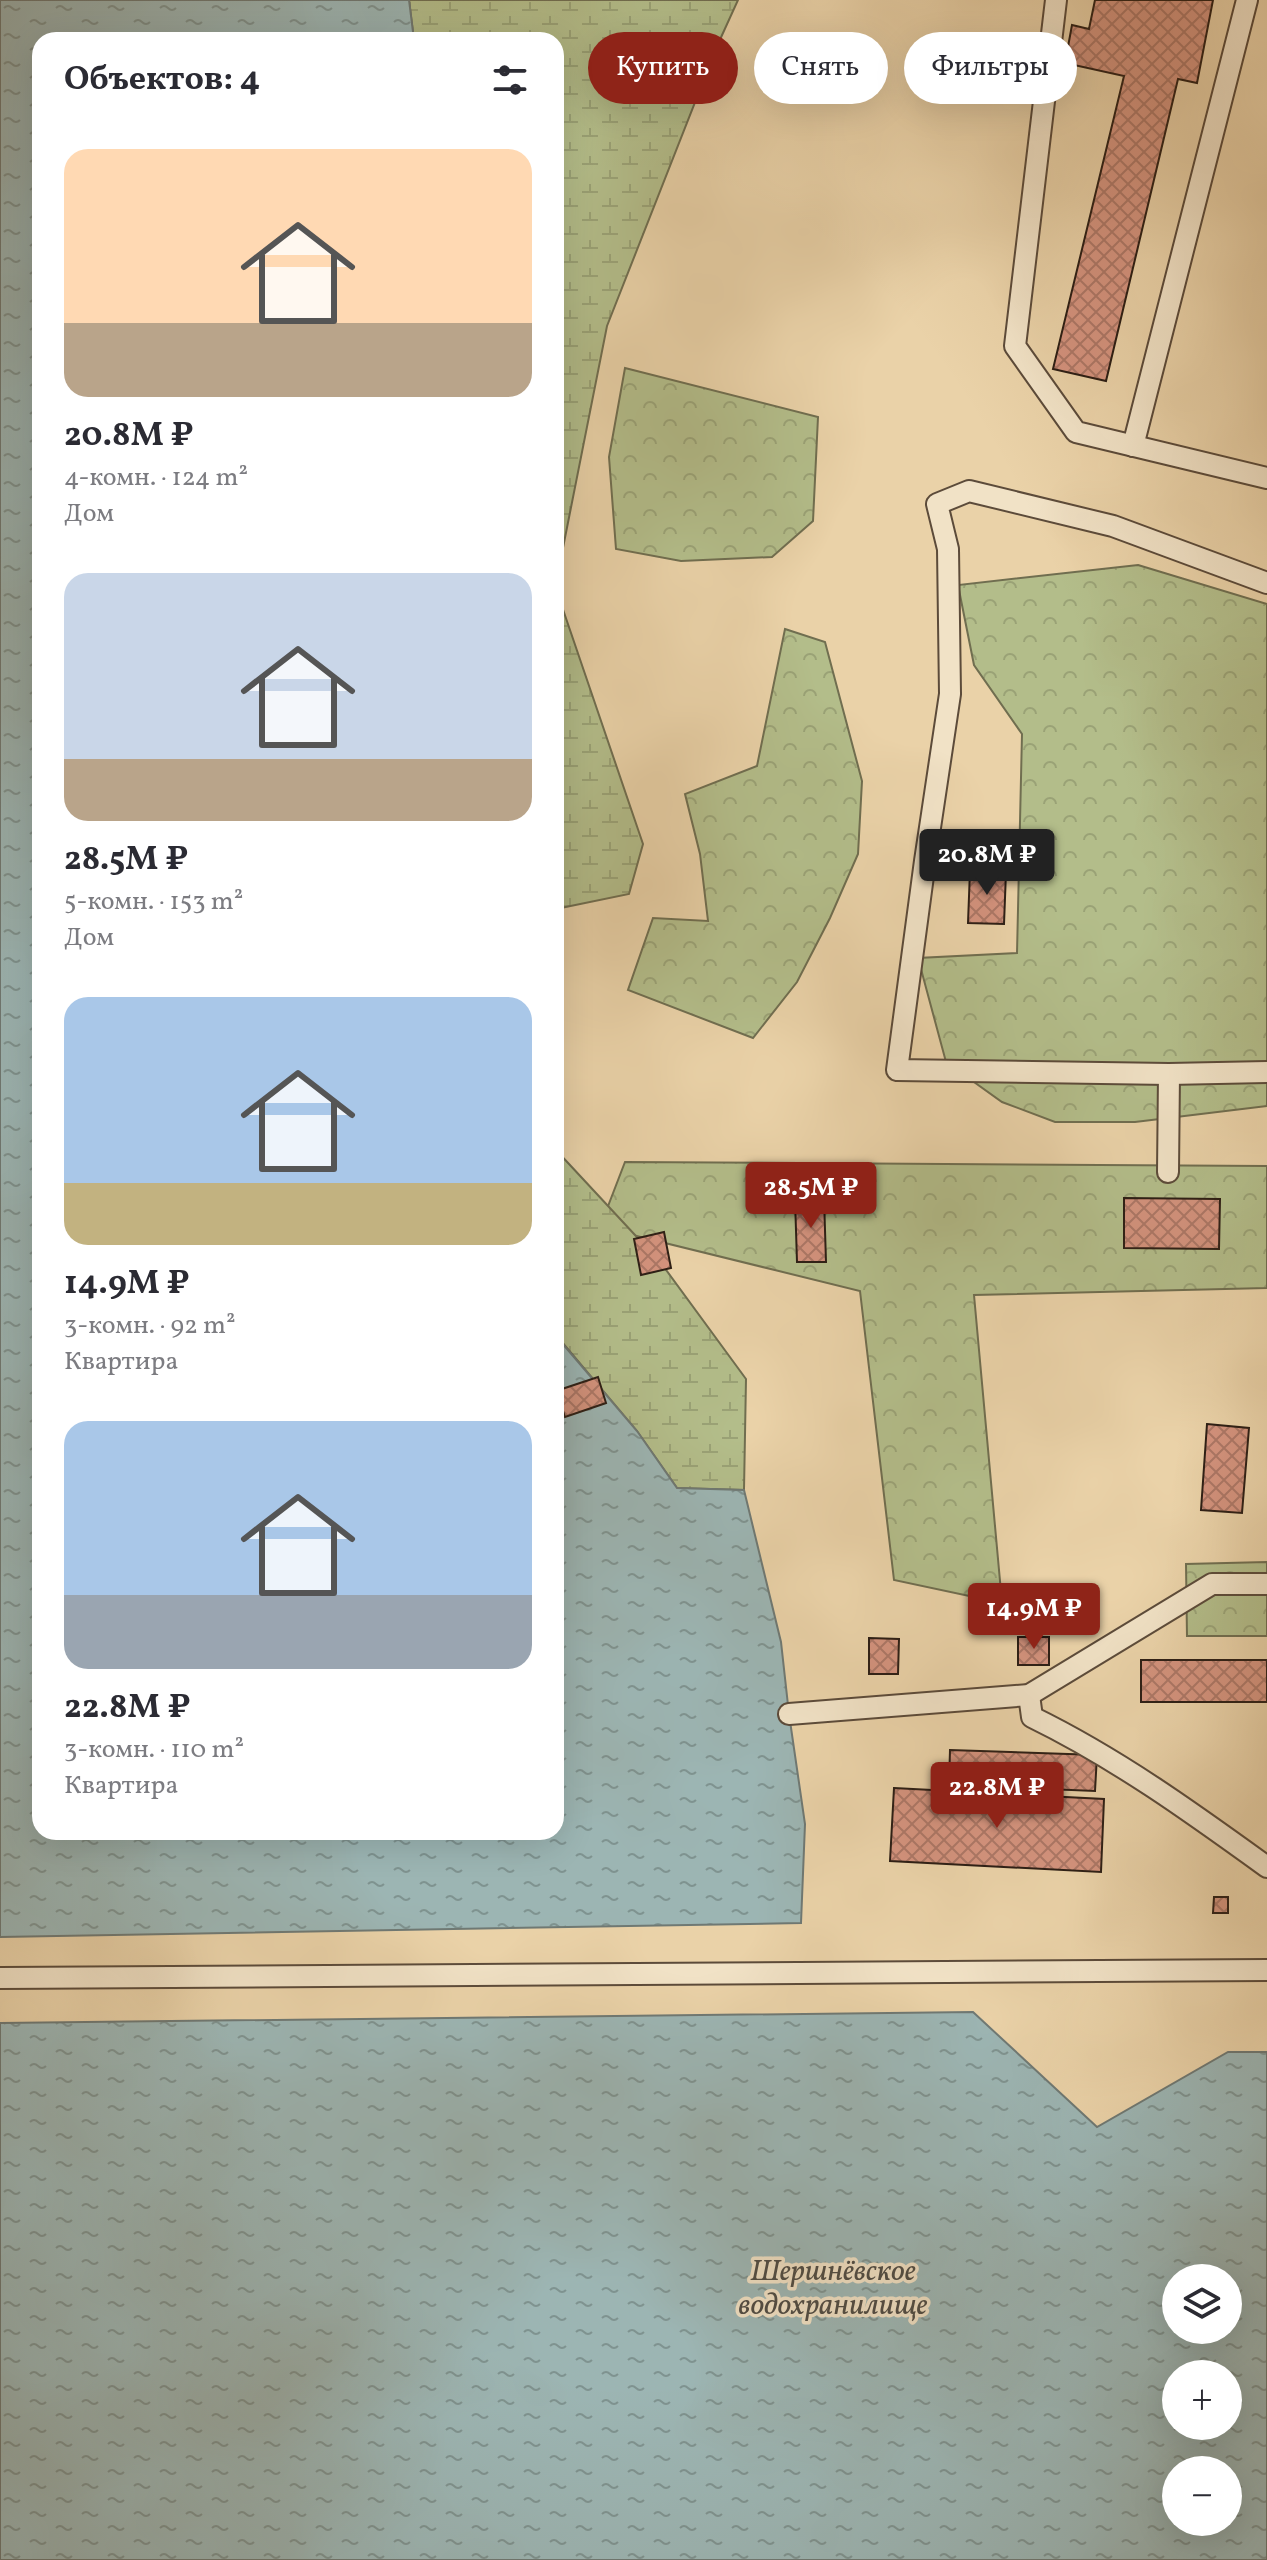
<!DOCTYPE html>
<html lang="ru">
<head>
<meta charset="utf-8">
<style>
	body { margin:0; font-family:Vollkorn,serif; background:#f7f7f7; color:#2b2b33; height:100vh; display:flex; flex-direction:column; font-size:30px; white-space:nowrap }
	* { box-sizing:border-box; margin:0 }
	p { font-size:26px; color:#7c7c81 }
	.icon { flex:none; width:44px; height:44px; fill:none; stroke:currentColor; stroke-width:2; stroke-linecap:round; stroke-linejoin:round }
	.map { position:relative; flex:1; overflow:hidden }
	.drawer { position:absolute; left:32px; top:32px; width:532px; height:1808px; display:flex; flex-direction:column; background:#fff; border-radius:24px; box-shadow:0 8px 32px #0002 }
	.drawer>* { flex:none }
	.guide { position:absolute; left:588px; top:32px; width:558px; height:72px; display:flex; gap:16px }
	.tools { position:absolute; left:1162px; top:2264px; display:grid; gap:16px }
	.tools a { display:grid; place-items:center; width:80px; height:80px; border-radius:50%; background:#fff; box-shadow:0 8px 32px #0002; font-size:40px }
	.price { position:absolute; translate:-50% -68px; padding:0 18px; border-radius:8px; background:#8f2418; color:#fff; font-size:26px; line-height:52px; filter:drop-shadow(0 2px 4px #0008) }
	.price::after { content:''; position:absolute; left:50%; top:48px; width:24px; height:18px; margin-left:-12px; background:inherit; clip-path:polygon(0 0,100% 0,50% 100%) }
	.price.on { background:#222; color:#fff }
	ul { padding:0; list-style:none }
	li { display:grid; align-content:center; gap:16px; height:424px; padding:0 32px }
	li span { display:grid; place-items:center; height:248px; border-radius:24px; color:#555 }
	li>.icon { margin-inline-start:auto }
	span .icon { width:144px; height:144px; fill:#fffc; stroke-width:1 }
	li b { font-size:34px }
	h2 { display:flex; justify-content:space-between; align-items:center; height:96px; padding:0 32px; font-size:34px }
	.tag { padding:0 28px; border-radius:36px; background:#fff; box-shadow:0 8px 32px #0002; font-size:28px; line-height:72px }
	.tag.on { background:#8f2418; color:#fff }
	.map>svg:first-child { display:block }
	.forest { fill:url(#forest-crowns); stroke:#706e50; stroke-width:2 }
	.wetland { fill:url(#wetland-marsh); stroke:#706e50; stroke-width:2 }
	.water { fill:url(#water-ripples); stroke:#6f7974; stroke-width:2; fill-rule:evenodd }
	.building { fill:url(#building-cross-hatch); stroke:#2c1e15; stroke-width:2 }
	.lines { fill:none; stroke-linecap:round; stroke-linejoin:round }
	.lane-casing { stroke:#5c4b3a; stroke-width:24 }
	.lane { stroke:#f1e2c6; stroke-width:20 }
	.labels { text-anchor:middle; stroke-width:7; stroke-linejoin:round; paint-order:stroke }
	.water-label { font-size:30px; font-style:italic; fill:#4e4b44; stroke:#f1e2c6 }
</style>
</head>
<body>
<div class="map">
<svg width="1267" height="2560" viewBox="0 0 1267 2560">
	<defs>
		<pattern id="forest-crowns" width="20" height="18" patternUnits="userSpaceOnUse" patternTransform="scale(2)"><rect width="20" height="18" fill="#b3bd8a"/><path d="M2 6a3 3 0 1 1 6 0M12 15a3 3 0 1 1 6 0" fill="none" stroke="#9aa276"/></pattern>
		<pattern id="wetland-marsh" width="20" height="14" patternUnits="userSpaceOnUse" patternTransform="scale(2)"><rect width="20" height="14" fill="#b3bd8a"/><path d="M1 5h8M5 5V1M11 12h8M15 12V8" fill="none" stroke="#9aa276"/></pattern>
		<pattern id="water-ripples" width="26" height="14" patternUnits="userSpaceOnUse" patternTransform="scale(2)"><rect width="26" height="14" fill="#9cb5b3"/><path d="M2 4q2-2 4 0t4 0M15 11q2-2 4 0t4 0" fill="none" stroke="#7f9390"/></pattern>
		<pattern id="building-cross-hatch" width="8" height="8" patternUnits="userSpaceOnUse" patternTransform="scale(2)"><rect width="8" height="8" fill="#d4937e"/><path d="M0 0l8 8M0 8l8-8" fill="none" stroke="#ac7766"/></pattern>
	</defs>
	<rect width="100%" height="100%" fill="#ead2a8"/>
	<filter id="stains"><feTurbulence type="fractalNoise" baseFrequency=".0025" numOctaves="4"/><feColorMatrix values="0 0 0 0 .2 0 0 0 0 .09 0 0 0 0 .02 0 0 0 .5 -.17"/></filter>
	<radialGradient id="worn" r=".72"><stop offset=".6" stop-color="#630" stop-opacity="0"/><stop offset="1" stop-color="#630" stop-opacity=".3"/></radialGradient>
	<!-- forest -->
	<g class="forest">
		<polygon points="625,368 818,417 813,521 772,557 681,561 616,549 609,457"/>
		<polygon points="1138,565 1267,604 1267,1106 1135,1122 1055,1122 1002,1102 946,1062 918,958 1017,953 1022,734 974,665 958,585"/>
		<polygon points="785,629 825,642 862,781 858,854 830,918 797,982 753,1038 628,990 653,918 708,921 700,854 685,794 757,766"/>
		<polygon points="625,1162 1267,1166 1267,1288 974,1295 1002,1603 894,1580 860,1291 600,1227"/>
		<polygon points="1267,1562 1267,1636 1187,1636 1186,1564"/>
	</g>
	<!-- wetland -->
	<g class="wetland">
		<polygon points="409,0 738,0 718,44 607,326 556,583 556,40 414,40"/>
		<polygon points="556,589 643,844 629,894 556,909"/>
		<polygon points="556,1150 661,1263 746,1379 744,1490 677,1488 637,1431 556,1335"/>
	</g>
	<!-- water -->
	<g class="water">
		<polygon points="0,0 409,0 414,40 40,40 40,1832 556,1832 556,1336 637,1431 677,1488 744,1490 781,1642 789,1714 805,1824 801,1923 0,1937"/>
		<path d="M973,2012L1097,2127L1228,2052H1267V2560H0V2023ZM1176,2278H1228V2330H1176ZM1176,2374H1228V2426H1176ZM1176,2470H1228V2522H1176Z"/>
	</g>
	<!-- building -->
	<g class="building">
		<polygon points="1095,0 1213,0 1197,83 1178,79 1106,381 1053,369 1124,76 1065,63 1072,25 1089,29"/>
		<polygon points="970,870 1006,872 1004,924 968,923"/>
		<polygon points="824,1198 826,1262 797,1262 795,1199"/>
		<polygon points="1124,1198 1220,1199 1219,1249 1124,1248"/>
		<polygon points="664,1232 671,1268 641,1275 634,1239"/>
		<polygon points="598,1377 606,1403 565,1417 556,1391"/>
		<polygon points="1207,1424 1249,1428 1242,1513 1201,1510"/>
		<rect x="1018" y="1637" width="31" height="28"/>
		<polygon points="869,1638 899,1639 898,1674 869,1674"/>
		<rect x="1141" y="1660" width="126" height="42"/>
		<polygon points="950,1750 1097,1755 1095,1791 949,1785"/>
		<polygon points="894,1788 1104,1799 1101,1872 890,1861"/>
		<polygon points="1214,1897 1228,1897 1228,1913 1213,1913"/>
	</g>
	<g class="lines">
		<!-- lane casing -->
		<g class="lane-casing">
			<g id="lane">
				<polyline points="1056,0 1015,346 1076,432 1267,478"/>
				<polyline points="1133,446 1247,0"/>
				<polyline points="1267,583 1113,526 969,491 937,504 948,549 950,694 925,861 897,1070 1169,1074 1267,1072"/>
				<polyline points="1168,1172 1169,1074"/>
				<path d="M1029,1695L1032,1717C1116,1758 1191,1812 1267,1867"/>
				<polyline points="789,1714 1029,1695 1212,1584 1267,1584"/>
				<polyline points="0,1978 1267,1970"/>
			</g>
		</g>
		<!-- lane -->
		<use href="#lane" class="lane"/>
	</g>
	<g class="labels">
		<!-- water labels -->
		<g class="water-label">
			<text x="833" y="2280">Шершнёвское<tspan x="833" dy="34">водохранилище</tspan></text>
		</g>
	</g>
	<rect width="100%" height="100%" filter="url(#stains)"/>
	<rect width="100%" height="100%" fill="url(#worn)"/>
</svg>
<div class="tools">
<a><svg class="icon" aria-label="layers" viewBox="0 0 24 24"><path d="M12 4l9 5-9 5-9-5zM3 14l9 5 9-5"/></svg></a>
<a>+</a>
<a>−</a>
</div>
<b class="price on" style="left:987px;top:897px">20.8M ₽</b>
<b class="price" style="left:811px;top:1230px">28.5M ₽</b>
<b class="price" style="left:1034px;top:1651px">14.9M ₽</b>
<b class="price" style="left:997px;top:1830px">22.8M ₽</b>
<div class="guide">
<a class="tag on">Купить</a>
<a class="tag">Снять</a>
<a class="tag">Фильтры</a>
</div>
<section class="drawer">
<h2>Объектов: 4<svg class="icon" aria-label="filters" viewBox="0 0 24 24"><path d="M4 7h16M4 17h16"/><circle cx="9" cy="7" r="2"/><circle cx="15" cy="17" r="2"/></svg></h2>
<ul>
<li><span style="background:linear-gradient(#ffd9b3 70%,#b9a48a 0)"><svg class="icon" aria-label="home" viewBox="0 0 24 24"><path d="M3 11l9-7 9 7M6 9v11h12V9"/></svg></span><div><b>20.8M ₽</b><p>4-комн. · 124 m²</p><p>Дом</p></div></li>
<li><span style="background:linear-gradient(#c9d6e8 75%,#b9a48a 0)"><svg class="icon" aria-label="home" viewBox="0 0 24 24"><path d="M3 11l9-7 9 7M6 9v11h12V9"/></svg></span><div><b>28.5M ₽</b><p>5-комн. · 153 m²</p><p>Дом</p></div></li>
<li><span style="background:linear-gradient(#a9c7e8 75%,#c2b280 0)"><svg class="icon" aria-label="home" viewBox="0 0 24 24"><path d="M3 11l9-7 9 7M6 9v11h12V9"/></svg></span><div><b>14.9M ₽</b><p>3-комн. · 92 m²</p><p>Квартира</p></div></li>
<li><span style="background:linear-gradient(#a9c7e8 70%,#9aa5b1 0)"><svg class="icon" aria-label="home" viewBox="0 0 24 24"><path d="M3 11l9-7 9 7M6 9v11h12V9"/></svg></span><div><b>22.8M ₽</b><p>3-комн. · 110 m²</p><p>Квартира</p></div></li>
</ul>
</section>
</div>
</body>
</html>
